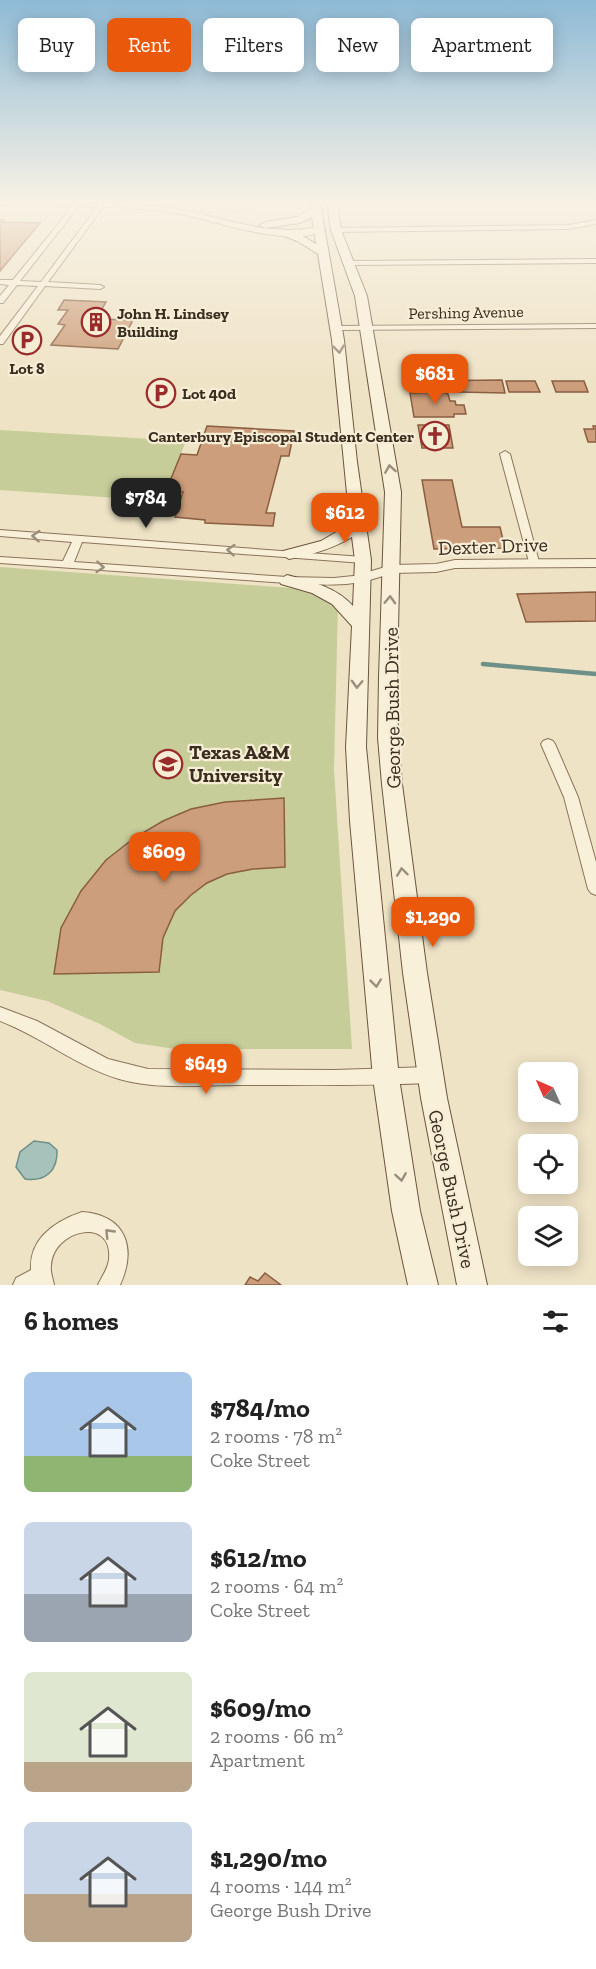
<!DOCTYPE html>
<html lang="en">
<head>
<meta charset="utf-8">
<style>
	body { margin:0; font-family:"Zilla Slab",serif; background:#f6f6f6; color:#222; height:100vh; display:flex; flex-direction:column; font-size:22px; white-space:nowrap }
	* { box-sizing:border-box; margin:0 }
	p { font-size:20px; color:#767676 }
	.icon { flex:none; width:33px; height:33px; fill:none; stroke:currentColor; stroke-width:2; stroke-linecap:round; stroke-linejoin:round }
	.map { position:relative; height:1285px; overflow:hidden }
	.side { display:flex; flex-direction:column; background:#fff; flex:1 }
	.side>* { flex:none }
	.banner { position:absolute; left:18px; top:18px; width:561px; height:54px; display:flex; gap:12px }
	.needle { width:39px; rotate:315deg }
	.buttons { position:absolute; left:518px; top:1062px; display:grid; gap:12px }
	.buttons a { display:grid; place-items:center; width:60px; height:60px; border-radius:9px; background:#fff; box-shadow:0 3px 15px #0003; font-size:30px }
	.price { position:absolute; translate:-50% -51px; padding:0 14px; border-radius:12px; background:#ea580c; color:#fff; font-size:20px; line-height:39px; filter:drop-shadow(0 2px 3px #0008) }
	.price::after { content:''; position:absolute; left:50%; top:36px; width:18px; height:14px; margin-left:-9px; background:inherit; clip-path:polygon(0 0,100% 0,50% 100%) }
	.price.on { background:#222; color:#fff }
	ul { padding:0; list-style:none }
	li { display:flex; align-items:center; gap:18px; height:150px; padding:0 24px }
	li span { display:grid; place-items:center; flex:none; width:168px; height:120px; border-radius:9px; color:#555 }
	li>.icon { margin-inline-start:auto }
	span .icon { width:72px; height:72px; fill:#fffc; stroke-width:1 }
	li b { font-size:26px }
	h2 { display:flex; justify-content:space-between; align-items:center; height:72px; padding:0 24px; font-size:26px }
	.tag { padding:0 21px; border-radius:9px; background:#fff; box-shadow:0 3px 15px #0003; font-size:21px; line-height:54px }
	.tag.on { background:#ea580c; color:#fff }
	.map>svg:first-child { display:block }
	.green { fill:#c7cd99 }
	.water { fill:#a7c2ba; stroke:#6d9188; stroke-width:1.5 }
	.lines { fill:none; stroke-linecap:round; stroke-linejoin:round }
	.stream { stroke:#6d9188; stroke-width:4.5 }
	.building { fill:#cd9e7b; stroke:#895e41; stroke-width:1.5 }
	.minor-casing { stroke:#8a745b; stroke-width:2 }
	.tertiary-casing { stroke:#8a745b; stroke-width:2 }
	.secondary-casing { stroke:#6c553e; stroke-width:2 }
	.minor { fill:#f9f0d9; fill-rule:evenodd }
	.tertiary { fill:#f9f0d9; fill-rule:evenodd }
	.secondary { fill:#f9f0d9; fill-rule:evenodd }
	.oneway { stroke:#9a8e7c }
	.labels { text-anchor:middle; stroke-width:4.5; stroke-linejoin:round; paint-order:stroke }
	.far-street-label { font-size:16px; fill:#3a2c1f; stroke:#f6edd5 }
	.far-poi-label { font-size:16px; font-weight:bold; fill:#3a2c1f; stroke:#f6edd5; text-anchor:start }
	.street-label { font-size:20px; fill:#3a2c1f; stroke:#f6edd5 }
	.poi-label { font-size:20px; font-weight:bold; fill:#3a2c1f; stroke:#f6edd5; text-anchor:start }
</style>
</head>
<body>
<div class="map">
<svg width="596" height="1285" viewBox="0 0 596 1285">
	<rect width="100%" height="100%" fill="#efe3c6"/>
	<!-- green -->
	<g class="green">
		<polygon points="195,203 267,203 241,215"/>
		<polygon points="0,430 186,441 162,501 0,490"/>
		<polygon points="0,567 305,589 338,604 334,770 352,1049 175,1049 135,1043 100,1024 47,1001 0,990"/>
	</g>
	<!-- water -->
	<path class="water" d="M34,1141L49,1143L57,1150C58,1171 45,1182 25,1179L16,1167L20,1152Z"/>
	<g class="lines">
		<!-- stream -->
		<polyline class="stream" points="483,664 596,674"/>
	</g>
	<!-- building -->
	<g class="building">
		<polygon points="0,220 4,220 2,222 40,223 0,271"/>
		<polygon points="64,300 106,302 96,319 133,320 118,349 51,345 65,325 58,324 68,310 58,310"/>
		<polygon points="502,380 505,393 410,391 408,381"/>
		<polygon points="506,381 535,381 540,392 509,392"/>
		<polygon points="552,381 584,381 588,392 556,392"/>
		<polygon points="443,392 448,394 450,401 455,401 456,405 464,405 466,414 454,414 454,417 414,417 410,393"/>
		<polygon points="418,425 449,425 453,448 422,448"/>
		<polygon points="207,426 294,431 289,456 281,456 266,513 275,513 273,526 205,523 205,520 175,517 183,492 166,491 181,454 197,455"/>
		<polygon points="593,426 596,426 596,442 588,442 584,429 594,429"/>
		<polygon points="422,480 452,480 462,527 500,527 505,548 434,549"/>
		<polygon points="596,592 596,621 526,622 517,594"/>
		<polygon points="284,798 285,867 253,869 227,874 207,883 191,895 175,911 163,938 159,972 54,974 61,928 81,891 106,860 134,838 163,821 191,809 225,802"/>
		<polygon points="265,1273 281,1285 245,1285 250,1277 258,1281"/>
	</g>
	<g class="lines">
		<!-- minor casing -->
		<g class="minor-casing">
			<g id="minor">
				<polygon points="75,203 81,203 20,281 41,282 100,203 106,203 48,282 100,285 104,287 100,289 45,286 3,344 0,344 0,336 38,286 17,285 3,303 0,303 0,296 9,285 0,284 0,280 13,280"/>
				<polygon points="596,220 596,224 568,229 336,232 333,230 336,228 568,225"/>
				<polygon points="596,259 596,263 350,265 346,263 350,261"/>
				<polygon points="596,324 596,328 336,330 332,328 336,326"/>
				<polygon points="505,451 510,454 539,562 538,564 534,565 529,562 500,454"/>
				<path d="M0,530L363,557L368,560L363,563L82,542L74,562L287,577L334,578L363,575L369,578C356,588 305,584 287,583L0,563V557L63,561L72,542L0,536Z"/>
				<polygon points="548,739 553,741 555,744 578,797 596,862 596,895 591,893 588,889 564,797 541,744 543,741"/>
				<path d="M0,1007L37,1021L108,1059L148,1069L334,1070L430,1067L436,1069L439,1075L436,1081L430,1083C366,1086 302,1085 238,1085C198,1085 158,1090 119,1079C76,1066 42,1037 0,1021Z"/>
				<path d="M82,1212C126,1215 137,1248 120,1285H98C102,1276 108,1269 109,1259C113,1215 52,1230 51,1266C50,1272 53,1279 54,1285H13L16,1278L31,1270C29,1238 56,1221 82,1212Z"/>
			</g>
		</g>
		<!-- tertiary casing -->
		<g class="tertiary-casing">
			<g id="tertiary">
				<path d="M0,203C56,203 114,200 170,208C220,215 266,238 318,227L322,230C304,242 271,235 250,231C223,226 197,216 170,212C114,204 56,207 0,205Z"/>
				<polygon points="596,559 596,567 455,568 436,572 393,573 363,582 356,578 358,575 392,565 436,564 455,560"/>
			</g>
		</g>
		<!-- secondary casing -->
		<g class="secondary-casing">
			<g id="secondary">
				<path d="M310,203H320L344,340L357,462L371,560L366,747L399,1078L420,1211L438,1285H408L392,1211L373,1078L350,821L346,747L352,626L332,604L312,593L281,584L279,580L287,575C311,581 336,587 353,606L355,560L352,537C332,549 311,555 289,559L281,554L283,551L321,541L350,524L332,340L318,254L297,241L272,231C283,224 305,237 316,244L312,217L300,223L265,228L260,225L265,222L297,217L311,209Z"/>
				<polygon points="327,203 337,203 341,230 367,296 401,492 397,677 398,738 402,784 427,973 447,1098 487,1285 457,1285 421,1098 403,973 382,784 378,738 379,677 385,492 355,296 331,230"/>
			</g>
		</g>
		<!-- minor -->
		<use href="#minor" class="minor"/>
		<!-- tertiary -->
		<use href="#tertiary" class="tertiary"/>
		<!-- secondary -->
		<use href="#secondary" class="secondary"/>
	</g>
	<!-- one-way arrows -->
	<defs><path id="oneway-chevron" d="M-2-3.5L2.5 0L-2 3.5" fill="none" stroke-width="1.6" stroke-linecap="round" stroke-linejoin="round" transform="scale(1.5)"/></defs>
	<g class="oneway">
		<use href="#oneway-chevron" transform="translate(339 349) rotate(84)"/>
		<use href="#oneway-chevron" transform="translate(390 469) rotate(-99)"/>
		<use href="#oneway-chevron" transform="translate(36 536) rotate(-176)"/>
		<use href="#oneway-chevron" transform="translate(231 550) rotate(-176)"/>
		<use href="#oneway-chevron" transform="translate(100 567) rotate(4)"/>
		<use href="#oneway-chevron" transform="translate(390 600) rotate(-88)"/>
		<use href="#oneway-chevron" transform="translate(357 684) rotate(92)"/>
		<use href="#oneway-chevron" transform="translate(402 872) rotate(-97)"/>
		<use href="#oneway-chevron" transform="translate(376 983) rotate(84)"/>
		<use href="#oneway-chevron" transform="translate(401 1177) rotate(81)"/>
		<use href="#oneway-chevron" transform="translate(109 1233) rotate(-134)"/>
	</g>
	<!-- sky -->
	<linearGradient id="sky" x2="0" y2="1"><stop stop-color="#8ebad6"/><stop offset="0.53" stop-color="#f8f2e5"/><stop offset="1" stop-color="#f8f2e5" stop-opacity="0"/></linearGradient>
	<rect width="596" height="383" fill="url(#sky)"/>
	<!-- icons -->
	<defs>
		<g id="building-ring" transform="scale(1.5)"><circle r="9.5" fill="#f6edd5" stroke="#992b2b" stroke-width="1.5"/><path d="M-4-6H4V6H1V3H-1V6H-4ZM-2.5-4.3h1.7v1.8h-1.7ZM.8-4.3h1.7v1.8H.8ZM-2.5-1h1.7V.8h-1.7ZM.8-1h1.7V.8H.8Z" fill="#992b2b"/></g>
		<g id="parking-ring" transform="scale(1.5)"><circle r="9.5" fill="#f6edd5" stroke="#992b2b" stroke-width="1.5"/><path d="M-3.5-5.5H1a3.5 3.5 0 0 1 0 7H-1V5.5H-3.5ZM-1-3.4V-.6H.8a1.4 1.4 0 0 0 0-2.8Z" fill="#992b2b"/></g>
		<g id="church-ring" transform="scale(1.5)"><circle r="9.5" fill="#f6edd5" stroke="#992b2b" stroke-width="1.5"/><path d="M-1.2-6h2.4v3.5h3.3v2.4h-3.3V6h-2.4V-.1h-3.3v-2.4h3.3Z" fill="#992b2b"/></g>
		<g id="university-ring" transform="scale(1.5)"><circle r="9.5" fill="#f6edd5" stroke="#992b2b" stroke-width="1.5"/><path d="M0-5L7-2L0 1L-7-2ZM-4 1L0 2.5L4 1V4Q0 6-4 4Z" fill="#992b2b"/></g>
	</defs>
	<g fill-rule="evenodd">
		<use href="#building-ring" x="96" y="322"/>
		<use href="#parking-ring" x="27" y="340"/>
		<use href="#parking-ring" x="161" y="393"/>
		<use href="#church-ring" x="435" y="436"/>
		<use href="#university-ring" x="168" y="764"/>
	</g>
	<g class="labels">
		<!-- far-street labels -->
		<g class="far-street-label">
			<text transform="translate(466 312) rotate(-1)" y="6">Pershing Avenue</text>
		</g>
		<!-- far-poi labels -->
		<g class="far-poi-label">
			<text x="117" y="319">John H. Lindsey<tspan x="117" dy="18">Building</tspan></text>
			<text x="27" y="374" text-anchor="middle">Lot 8</text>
			<text x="182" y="399">Lot 40d</text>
			<text x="414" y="442" text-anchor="end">Canterbury Episcopal Student Center</text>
		</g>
		<!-- street labels -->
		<g class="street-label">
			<text transform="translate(493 546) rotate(-2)" y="7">Dexter Drive</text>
			<text transform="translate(392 708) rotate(-91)" y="7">George Bush Drive</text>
			<text transform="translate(452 1189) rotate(78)" y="7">George Bush Drive</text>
		</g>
		<!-- poi labels -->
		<g class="poi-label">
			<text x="189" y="759">Texas A&amp;M<tspan x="189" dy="23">University</tspan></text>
		</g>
	</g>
</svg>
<div class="buttons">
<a><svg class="needle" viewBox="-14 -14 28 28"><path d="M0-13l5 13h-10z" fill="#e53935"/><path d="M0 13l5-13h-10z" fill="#767676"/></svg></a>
<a><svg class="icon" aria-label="locate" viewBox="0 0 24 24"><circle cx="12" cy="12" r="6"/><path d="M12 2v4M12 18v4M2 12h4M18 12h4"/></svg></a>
<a><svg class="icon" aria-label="layers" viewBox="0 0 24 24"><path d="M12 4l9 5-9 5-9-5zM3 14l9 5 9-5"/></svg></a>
</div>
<b class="price" style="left:435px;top:405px">$681</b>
<b class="price on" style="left:146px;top:529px">$784</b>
<b class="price" style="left:345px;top:544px">$612</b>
<b class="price" style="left:164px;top:883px">$609</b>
<b class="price" style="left:433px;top:948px">$1,290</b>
<b class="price" style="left:206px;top:1095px">$649</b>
<div class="banner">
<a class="tag">Buy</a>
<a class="tag on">Rent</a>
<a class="tag">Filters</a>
<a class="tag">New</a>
<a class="tag">Apartment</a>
</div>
</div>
<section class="side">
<h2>6 homes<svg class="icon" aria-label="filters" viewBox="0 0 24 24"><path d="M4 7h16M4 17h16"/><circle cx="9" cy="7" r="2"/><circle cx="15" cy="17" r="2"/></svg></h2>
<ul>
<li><span style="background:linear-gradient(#a9c7e8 70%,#8fb573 0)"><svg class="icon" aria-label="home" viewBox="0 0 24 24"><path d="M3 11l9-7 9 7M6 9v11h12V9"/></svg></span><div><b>$784/mo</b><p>2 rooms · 78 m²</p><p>Coke Street</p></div></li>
<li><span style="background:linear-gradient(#c9d6e8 60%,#9aa5b1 0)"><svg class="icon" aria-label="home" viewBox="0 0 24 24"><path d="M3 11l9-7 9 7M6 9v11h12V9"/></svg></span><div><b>$612/mo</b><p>2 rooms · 64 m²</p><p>Coke Street</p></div></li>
<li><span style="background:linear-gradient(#dfe7d0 75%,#b9a48a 0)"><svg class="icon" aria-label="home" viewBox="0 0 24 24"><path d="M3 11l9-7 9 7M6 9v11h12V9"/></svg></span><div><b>$609/mo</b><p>2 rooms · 66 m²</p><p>Apartment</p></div></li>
<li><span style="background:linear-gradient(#c9d6e8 60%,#b9a48a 0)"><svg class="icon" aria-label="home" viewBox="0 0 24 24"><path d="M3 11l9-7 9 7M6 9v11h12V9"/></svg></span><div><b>$1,290/mo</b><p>4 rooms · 144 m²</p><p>George Bush Drive</p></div></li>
</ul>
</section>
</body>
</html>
